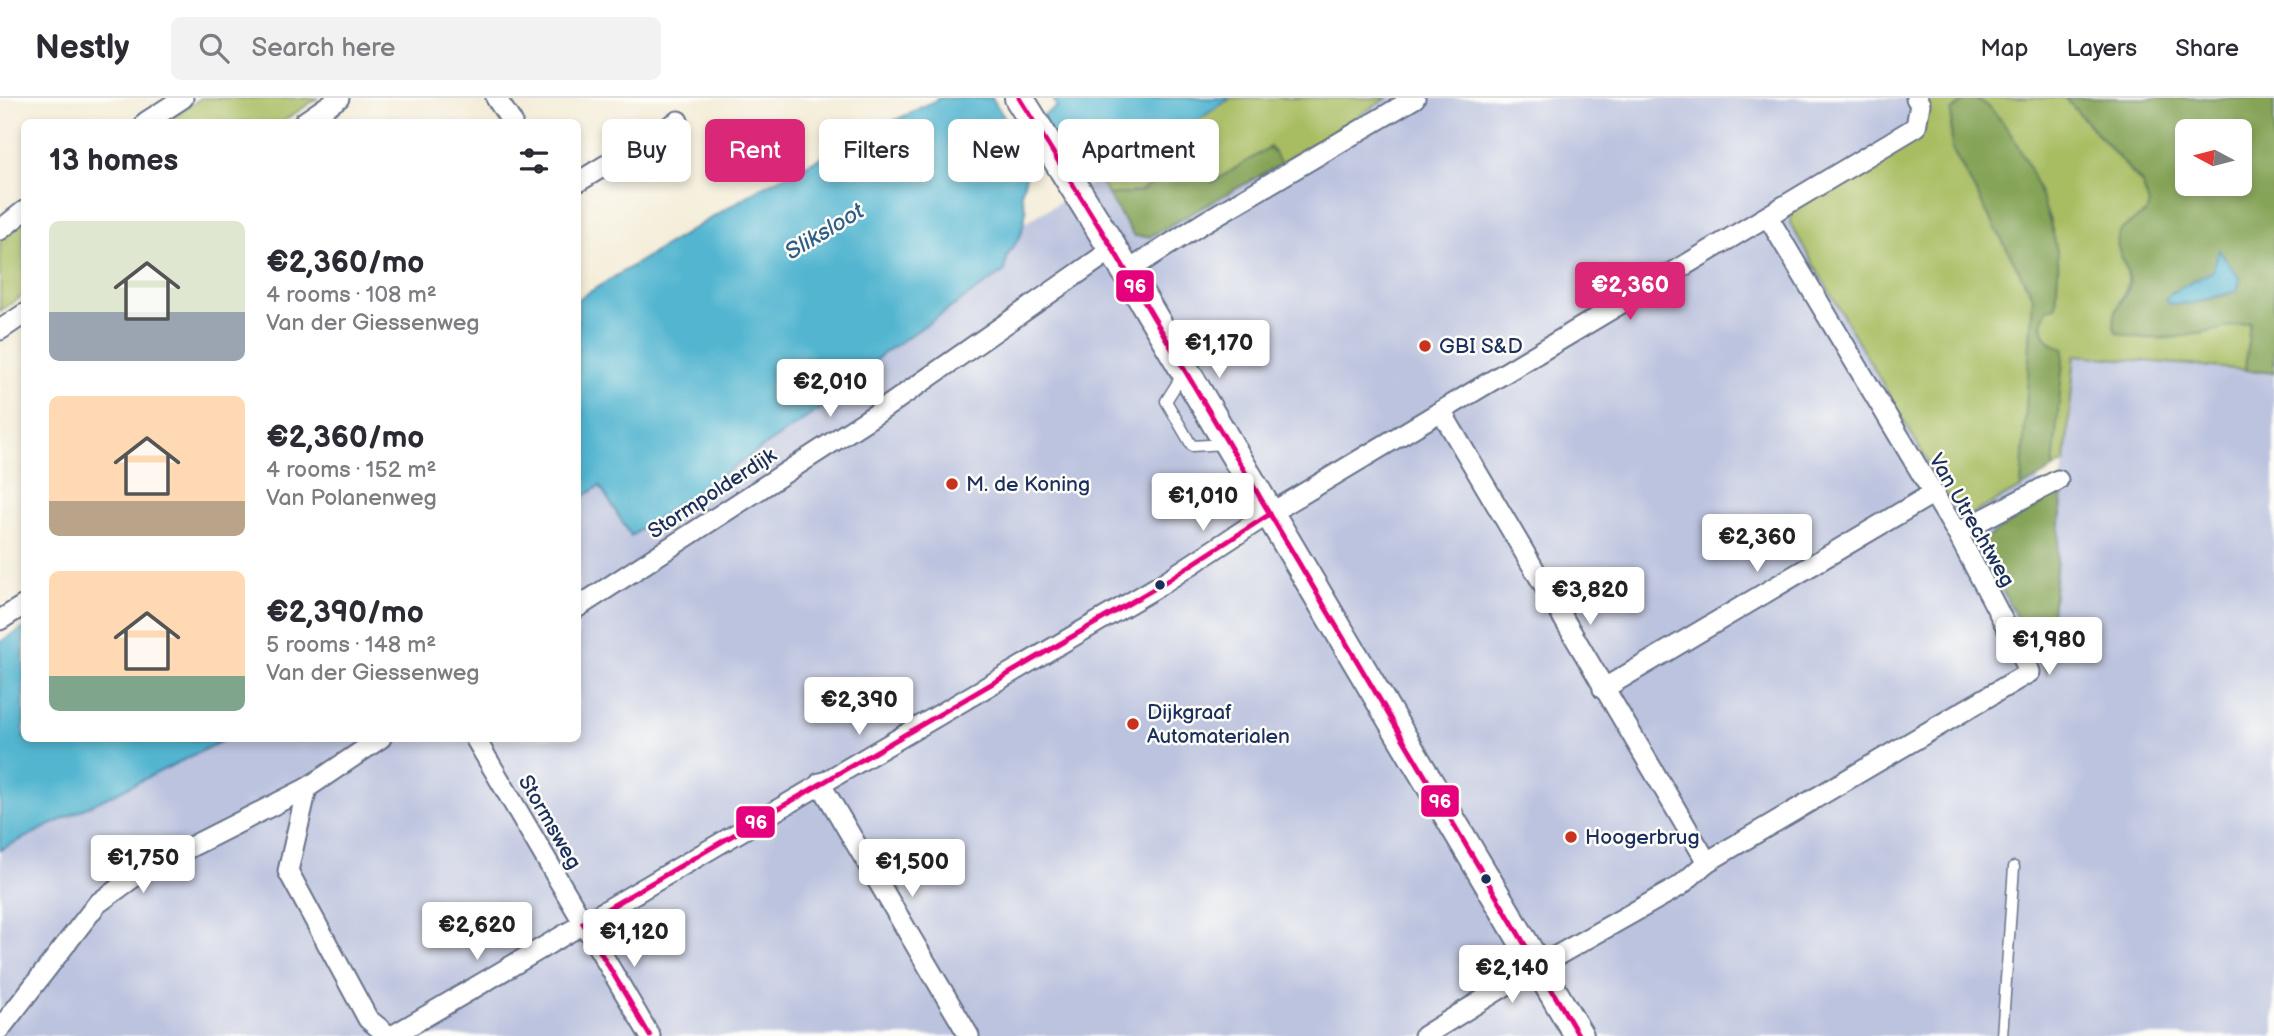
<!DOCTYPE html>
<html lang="en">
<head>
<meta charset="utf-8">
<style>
	body { margin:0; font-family:"Balsamiq Sans",sans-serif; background:#f2f2f3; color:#2b2b33; height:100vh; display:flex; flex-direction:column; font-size:26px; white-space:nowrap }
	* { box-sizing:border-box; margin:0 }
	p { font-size:23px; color:#7c7c81 }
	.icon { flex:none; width:38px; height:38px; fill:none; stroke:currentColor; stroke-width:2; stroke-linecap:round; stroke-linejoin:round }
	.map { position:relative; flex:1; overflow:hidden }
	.drawer { position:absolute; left:21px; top:21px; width:560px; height:623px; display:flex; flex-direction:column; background:#fff; border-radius:10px; box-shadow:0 4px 10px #0003 }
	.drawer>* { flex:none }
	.hud { position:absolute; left:602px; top:21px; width:665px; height:63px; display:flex; gap:14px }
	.needle { width:46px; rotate:277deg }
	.fabs { position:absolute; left:2175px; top:21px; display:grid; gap:14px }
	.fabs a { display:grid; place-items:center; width:77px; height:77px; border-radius:10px; background:#fff; box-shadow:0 4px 10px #0003; font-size:35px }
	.price { position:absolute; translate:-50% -60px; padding:0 16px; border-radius:7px; background:#fff; color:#222; font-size:23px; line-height:46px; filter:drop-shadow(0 2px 4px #0008) }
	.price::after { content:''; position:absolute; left:50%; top:42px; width:21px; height:16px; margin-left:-10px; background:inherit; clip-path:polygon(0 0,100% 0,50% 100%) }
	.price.current { background:#db2777; color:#fff }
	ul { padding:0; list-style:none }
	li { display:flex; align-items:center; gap:21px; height:175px; padding:0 28px }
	li span { display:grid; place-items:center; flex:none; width:196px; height:140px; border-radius:10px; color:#555 }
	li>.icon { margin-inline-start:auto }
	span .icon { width:84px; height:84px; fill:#fffc; stroke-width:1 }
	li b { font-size:30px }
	h2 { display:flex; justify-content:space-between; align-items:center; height:84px; padding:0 28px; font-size:30px }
	.pill { padding:0 24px; border-radius:10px; background:#fff; box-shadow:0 4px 10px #0003; font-size:24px; line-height:63px }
	.pill.current { background:#db2777; color:#fff }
	header { display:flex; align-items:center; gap:42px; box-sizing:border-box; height:98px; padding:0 35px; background:#fff; border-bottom:2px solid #e1e1e2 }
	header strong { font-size:33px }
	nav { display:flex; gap:38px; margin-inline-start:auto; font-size:24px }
	.search { width:490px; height:63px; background:#f2f2f3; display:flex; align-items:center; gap:18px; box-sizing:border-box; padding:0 24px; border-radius:10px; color:#7c7c81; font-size:26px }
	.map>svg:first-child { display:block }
	.industrial { fill:#bcc3de }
	.green { fill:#a8bd62; stroke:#627660; stroke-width:2 }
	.forest { fill:#86a458; stroke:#506a5b; stroke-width:2; fill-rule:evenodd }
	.water { fill:#52b5d0; stroke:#367297; stroke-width:2 }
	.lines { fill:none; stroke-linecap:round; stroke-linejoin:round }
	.lane-casing { stroke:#677289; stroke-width:13 }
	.street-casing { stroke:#677289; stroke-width:23 }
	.secondary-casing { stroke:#677289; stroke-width:32 }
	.lane { stroke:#fff; stroke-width:10 }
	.street { stroke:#fff; stroke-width:19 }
	.secondary { stroke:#fff; stroke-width:28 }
	.bus-1-casing { stroke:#fdfcf7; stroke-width:10 }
	.bus-1 { stroke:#e5007d; stroke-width:5 }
	.poi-dot { fill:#c8321e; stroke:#fdfcf7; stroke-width:2.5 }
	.bus-dot { fill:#1b2f5e; stroke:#fdfcf7; stroke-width:2.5 }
	.labels { text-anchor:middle; stroke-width:5; stroke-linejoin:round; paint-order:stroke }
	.poi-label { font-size:21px; fill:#1b2f5e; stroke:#fdfcf7; text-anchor:start }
	.street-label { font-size:21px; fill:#1b2f5e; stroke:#fdfcf7 }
	.water-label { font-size:23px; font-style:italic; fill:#2e5e86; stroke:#fdfcf7 }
	.line-badge { stroke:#fdfcf7; stroke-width:2.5 }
	.badge-label { font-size:19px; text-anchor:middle; font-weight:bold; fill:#fff }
</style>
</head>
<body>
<header>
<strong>Nestly</strong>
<div class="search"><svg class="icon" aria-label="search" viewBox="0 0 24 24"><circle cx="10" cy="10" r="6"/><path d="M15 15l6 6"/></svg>Search here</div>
<nav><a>Map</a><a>Layers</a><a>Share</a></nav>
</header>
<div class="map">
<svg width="2274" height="938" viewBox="0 0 2274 938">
	<rect width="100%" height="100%" fill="#fdfcf7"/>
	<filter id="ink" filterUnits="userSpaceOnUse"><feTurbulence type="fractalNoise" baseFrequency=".0143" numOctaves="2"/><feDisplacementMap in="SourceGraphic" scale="14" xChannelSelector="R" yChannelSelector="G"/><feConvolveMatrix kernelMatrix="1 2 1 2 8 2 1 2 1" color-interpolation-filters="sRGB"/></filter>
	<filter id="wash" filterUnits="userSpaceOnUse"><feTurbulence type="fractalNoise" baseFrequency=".00686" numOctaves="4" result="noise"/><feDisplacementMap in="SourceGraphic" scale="28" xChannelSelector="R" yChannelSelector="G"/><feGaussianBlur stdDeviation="1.57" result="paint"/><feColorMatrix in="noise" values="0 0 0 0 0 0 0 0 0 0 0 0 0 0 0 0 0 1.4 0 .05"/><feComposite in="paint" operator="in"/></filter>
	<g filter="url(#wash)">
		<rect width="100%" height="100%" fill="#f4edd9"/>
		<!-- industrial -->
		<polygon class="industrial" points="1237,0 1949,0 2047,202 2030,565 2062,379 2075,257 2274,275 2274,938 0,938 0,740 171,641 578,640 578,341 773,273"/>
		<!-- green -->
		<g class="green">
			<polygon points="201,0 318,0 282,24 166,24"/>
			<polygon points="1229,0 1387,0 1281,66 1270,49 1213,84 1210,82 1208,46 1139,94 1108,97 1074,38 1107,43 1127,60 1145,57"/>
			<polygon points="1922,0 1967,0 1951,14 1952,51 2033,198 2021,390 1961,422 1790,125 1792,113 1915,40"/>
			<path d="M1978,0H2065L2142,86L2149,106L2147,114L2134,123L2121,157C2129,175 2132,185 2120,203L2201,236L2250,223L2245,272L2075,257L2065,364L2053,371L2056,248C2041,238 2039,226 2047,210L2056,209L2058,161L2049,119Z"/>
			<polygon points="24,124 24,197 0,213 0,142"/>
		</g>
		<!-- forest -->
		<g class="forest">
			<path d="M1967,0C2010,0 2054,122 2058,161C2059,176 2056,193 2056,209L2047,211C2036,230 2044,244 2064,251L2053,371L2021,390L2033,198L1952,51L1951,14Z"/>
			<path d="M2065,0H2274V275L2245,272L2250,224C2208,234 2157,249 2116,234C2106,215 2125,204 2129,188C2133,171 2110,150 2120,134C2125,126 2139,120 2147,114L2149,106L2142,85ZM2188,33H2240V86H2188ZM2213,173L2229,196L2192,205L2170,206L2171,195Z"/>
			<polygon points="1209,46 1210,82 1213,84 1270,49 1281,66 1149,139 1134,138 1108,97 1139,94"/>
			<polygon points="2063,392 2047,575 1977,446"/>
		</g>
		<!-- water -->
		<g class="water">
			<path d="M940,0H992L1014,35L1057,9L1053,0H1231L1145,57L1126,60C1085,25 1072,39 1031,63L1021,95L1026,113L1021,137L1007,158L1005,173L880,258L839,298L631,438L600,388L578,402V201L762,89Z"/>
			<polygon points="2219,152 2240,181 2237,193 2192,205 2170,206 2166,202 2171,195 2213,173"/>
			<polygon points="24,530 24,640 224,642 0,752 0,544"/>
		</g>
	</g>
	<g filter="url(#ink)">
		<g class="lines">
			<!-- lane casing -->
			<g class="lane-casing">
				<g id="lane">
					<polyline points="1183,276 1166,303 1192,348 1226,346"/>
					<polyline points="2002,938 2014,769"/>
				</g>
			</g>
			<!-- street casing -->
			<g class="street-casing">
				<g id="street">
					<polyline points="496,0 512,24"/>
					<polyline points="146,24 183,0"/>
					<polyline points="304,24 339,0"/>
					<polyline points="578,84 678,23"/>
					<polyline points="0,132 24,113"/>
					<polyline points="1126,174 1203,125 1415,0"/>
					<polyline points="0,232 24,216"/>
					<polyline points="1441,313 1707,764"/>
					<polyline points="1957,435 2058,382"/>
					<polyline points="578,509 879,314 1113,151"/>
					<polyline points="0,522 24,507"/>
					<polyline points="1603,591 1932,396"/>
					<polyline points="475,640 650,938"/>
					<polyline points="820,685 969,938"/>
					<polyline points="307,690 288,773 368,921 389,938"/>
					<polyline points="0,931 97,806 141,774 307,690 381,640"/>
					<polyline points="392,938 1157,489 1259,422 1916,29 1920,6 1916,0"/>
					<polyline points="1424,938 1521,878 1680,788 1707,764 2030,574 1957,435 1768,119"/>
				</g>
			</g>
			<!-- secondary casing -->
			<g class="secondary-casing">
				<polyline id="secondary" points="1019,0 1113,151 1579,938"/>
			</g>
			<!-- lane -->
			<use href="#lane" class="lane"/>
			<!-- street -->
			<use href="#street" class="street"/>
			<!-- secondary -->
			<use href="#secondary" class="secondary"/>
			<!-- bus-1 casing -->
			<g class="bus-1-casing">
				<g id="bus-1">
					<polyline points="1019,0 1113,151 1579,938"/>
					<polyline points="583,825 1157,489 1270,416"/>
					<polyline points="583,825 650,938"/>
				</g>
			</g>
			<!-- bus-1 -->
			<use href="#bus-1" class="bus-1"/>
		</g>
	</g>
	<!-- markers -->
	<g class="poi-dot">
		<circle cx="1425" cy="248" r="7"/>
		<circle cx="952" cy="386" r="7"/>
		<circle cx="1133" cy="626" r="7"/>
		<circle cx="1571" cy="739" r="7"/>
	</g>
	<g class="bus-dot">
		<circle cx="1160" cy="487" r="6"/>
		<circle cx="1486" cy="781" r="6"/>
	</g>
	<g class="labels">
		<!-- poi labels -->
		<g class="poi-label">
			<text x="1439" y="255">GBI S&amp;D</text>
			<text x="966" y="393">M. de Koning</text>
			<text x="1147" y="621">Dijkgraaf<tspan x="1147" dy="24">Automaterialen</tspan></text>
			<text x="1585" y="746">Hoogerbrug</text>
		</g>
		<!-- street labels -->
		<g class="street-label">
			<text transform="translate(712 395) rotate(-33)" y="7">Stormpolderdijk</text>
			<text transform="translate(1972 422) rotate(60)" y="7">Van Utrechtweg</text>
			<text transform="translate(550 724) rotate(60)" y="7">Stormsweg</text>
		</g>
		<!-- water labels -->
		<g class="water-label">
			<text transform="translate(824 133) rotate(-31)" y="8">Sliksloot</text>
		</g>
	</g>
	<g class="line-badge">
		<rect x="1115" y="171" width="40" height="34" rx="7" fill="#e5007d"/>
		<rect x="1420" y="686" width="40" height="34" rx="7" fill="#e5007d"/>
		<rect x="735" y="707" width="41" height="34" rx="7" fill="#e5007d"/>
	</g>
	<g class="badge-label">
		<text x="1135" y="195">96</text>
		<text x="1440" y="710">96</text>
		<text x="756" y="731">96</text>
	</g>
</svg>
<div class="fabs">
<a><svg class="needle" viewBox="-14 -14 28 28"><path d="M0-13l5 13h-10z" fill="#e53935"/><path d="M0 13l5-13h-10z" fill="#7c7c81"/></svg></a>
</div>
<b class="price current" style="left:1630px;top:224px">€2,360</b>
<b class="price" style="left:1219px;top:282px">€1,170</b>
<b class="price" style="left:830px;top:321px">€2,010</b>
<b class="price" style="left:1203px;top:435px">€1,010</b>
<b class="price" style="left:1757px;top:476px">€2,360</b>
<b class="price" style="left:1590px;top:529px">€3,820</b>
<b class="price" style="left:2049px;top:579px">€1,980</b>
<b class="price" style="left:859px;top:639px">€2,390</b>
<b class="price" style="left:143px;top:797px">€1,750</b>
<b class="price" style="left:912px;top:801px">€1,500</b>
<b class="price" style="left:477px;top:864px">€2,620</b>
<b class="price" style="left:634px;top:871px">€1,120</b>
<b class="price" style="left:1512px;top:907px">€2,140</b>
<div class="hud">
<a class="pill">Buy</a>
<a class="pill current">Rent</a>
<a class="pill">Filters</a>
<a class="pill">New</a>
<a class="pill">Apartment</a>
</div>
<section class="drawer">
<h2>13 homes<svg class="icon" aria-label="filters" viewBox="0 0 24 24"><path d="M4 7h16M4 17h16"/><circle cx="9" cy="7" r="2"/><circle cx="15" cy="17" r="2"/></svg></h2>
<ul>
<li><span style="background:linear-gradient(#dfe7d0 65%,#9aa5b1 0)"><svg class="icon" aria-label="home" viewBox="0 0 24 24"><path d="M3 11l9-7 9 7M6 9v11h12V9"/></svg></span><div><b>€2,360/mo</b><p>4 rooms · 108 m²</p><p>Van der Giessenweg</p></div></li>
<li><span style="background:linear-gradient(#ffd9b3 75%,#b9a48a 0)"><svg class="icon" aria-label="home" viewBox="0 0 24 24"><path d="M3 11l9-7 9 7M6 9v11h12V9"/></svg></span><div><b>€2,360/mo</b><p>4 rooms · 152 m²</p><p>Van Polanenweg</p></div></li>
<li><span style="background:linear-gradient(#ffd9b3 75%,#7fa58c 0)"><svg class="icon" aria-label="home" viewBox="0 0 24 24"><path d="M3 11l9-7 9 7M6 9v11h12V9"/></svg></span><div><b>€2,390/mo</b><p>5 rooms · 148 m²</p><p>Van der Giessenweg</p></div></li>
</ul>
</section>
</div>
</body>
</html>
